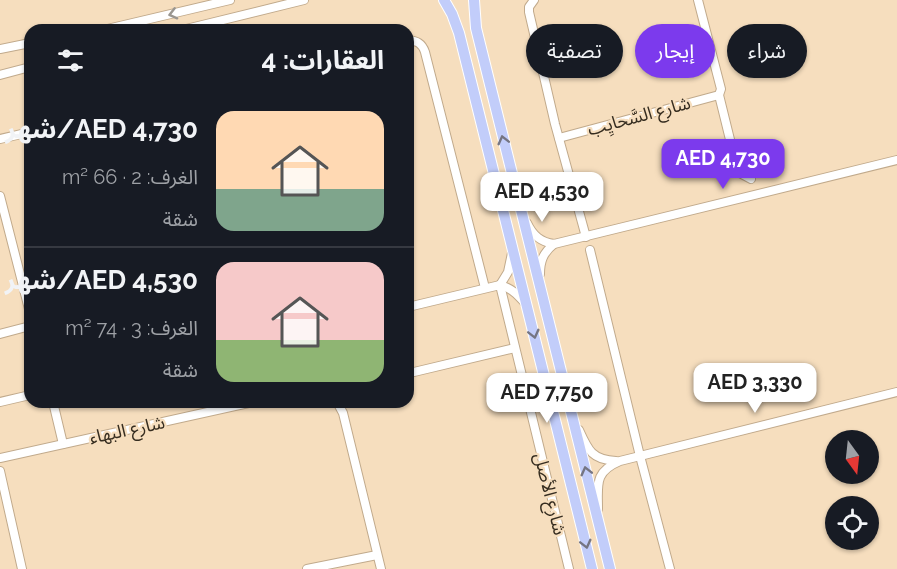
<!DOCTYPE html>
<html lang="ar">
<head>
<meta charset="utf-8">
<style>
	body { margin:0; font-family:Raleway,"Noto Sans Arabic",sans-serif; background:#242831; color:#f1f3f6; direction:rtl; height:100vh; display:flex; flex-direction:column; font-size:22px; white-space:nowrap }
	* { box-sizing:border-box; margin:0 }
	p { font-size:20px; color:#9ea1a6 }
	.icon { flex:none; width:33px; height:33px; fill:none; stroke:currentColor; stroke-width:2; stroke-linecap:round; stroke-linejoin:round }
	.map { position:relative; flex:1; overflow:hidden; direction:ltr }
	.panel { position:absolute; left:24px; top:24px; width:390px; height:384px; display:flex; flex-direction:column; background:#171b24; border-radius:18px; box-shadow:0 2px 4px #0004; direction:rtl }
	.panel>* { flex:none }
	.hud { position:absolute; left:432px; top:24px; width:375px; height:54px; direction:rtl; display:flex; gap:12px }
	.needle { width:39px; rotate:165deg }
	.fabs { position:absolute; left:825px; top:430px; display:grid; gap:12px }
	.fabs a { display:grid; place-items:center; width:54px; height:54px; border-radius:50%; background:#171b24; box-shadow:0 2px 4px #0004; font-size:30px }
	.price { position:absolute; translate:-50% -51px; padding:0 14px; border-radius:12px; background:#fff; color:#222; font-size:20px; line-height:39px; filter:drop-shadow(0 2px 3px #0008) }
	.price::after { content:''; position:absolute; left:50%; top:36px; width:18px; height:14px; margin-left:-9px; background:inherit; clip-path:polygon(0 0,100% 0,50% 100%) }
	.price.on { background:#7c3aed; color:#fff }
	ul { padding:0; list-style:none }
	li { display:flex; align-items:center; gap:18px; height:150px; padding:0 30px }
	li+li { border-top:2px solid #363941 }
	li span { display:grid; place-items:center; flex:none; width:168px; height:120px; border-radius:18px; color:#555 }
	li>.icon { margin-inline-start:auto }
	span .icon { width:72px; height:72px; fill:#fffc; stroke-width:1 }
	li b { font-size:26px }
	h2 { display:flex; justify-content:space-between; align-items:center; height:72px; padding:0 30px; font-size:26px }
	.chip { padding:0 21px; border-radius:27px; background:#171b24; box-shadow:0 2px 4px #0004; font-size:21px; line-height:54px }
	.chip.on { background:#7c3aed; color:#fff }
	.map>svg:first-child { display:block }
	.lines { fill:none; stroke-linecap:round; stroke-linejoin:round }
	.minor-casing { stroke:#c1aa8c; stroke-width:10 }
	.major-casing { stroke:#fff; stroke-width:12 }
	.minor { stroke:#fff; stroke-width:8 }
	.major { stroke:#c2cdfa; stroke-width:10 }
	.oneway { stroke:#9a9690 }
	.oneway2 { stroke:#757582 }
	.labels { text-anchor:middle; stroke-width:4.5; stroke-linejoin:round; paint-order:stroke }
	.street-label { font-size:18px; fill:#362d20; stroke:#f6debe }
</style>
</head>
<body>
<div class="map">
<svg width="897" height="569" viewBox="0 0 897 569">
	<rect width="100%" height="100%" fill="#f6debe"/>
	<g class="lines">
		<!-- minor casing -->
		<g class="minor-casing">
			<g id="minor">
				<polyline points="534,0 529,7 529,12 555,124 586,237"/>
				<polyline points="698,0 721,89 719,95 738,172 751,179"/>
				<polyline points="103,30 230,0"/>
				<polyline points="182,30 304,0"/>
				<path d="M408,40C417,41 422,43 425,52L485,288"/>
				<polyline points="0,49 30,43"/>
				<polyline points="0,75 30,67"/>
				<polyline points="559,138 719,95"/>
				<polyline points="0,139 30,132"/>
				<polyline points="0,196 30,313"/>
				<path d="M527,223C533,236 541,242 554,244L897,160"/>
				<polyline points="590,250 640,456 670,569"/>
				<path d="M540,274C540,261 543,253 554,244"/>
				<polyline points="500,285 569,569"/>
				<polyline points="500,285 508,272 512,253"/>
				<path d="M408,307L500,285C511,288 517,294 525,303"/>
				<polyline points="0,334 30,326"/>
				<polyline points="414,372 515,348"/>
				<polyline points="0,402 30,395"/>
				<polyline points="53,402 63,444"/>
				<polyline points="337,402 343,413 381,569"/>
				<path d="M579,430C588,450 592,460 616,461"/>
				<polyline points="0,458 253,402"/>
				<polyline points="0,471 22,569"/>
				<path d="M598,509C598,484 594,472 620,461L897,392"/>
				<polyline points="307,569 377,555"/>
			</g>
		</g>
		<!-- major casing -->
		<g class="major-casing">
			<g id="major">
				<polyline points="444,0 452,14 459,33 592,569"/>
				<polyline points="474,0 476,28 610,569"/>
			</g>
		</g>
		<!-- minor -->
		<use href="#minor" class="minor"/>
		<!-- major -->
		<use href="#major" class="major"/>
	</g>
	<!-- one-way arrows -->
	<defs><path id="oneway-chevron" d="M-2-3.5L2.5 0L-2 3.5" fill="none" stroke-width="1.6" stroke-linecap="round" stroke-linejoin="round" transform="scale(1.5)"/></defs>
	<use class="oneway" href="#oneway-chevron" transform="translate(173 14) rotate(166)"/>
	<g class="oneway2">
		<use href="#oneway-chevron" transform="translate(503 140) rotate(-104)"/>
		<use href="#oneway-chevron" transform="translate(534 334) rotate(76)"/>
		<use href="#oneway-chevron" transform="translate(586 471) rotate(-104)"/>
		<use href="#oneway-chevron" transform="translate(586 544) rotate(76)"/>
	</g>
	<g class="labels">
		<!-- street labels -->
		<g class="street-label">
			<text transform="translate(639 116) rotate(-15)" y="6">شارع السَّحايِب</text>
			<text transform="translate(127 430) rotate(-12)" y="6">شارع البهاء</text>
			<text transform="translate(550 494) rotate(76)" y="6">شارع الأصل</text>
		</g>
	</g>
</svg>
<div class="fabs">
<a><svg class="needle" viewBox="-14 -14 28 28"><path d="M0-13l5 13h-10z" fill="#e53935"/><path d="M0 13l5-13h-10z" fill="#9ea1a6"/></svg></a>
<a><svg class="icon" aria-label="locate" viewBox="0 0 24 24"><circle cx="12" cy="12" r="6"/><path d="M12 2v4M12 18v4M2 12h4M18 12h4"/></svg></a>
</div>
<b class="price on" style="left:723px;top:190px">AED 4,730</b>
<b class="price" style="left:542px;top:223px">AED 4,530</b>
<b class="price" style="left:755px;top:414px">AED 3,330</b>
<b class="price" style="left:547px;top:424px">AED 7,750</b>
<div class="hud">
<a class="chip">شراء</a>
<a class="chip on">إيجار</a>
<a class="chip">تصفية</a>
</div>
<section class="panel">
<h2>العقارات: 4<svg class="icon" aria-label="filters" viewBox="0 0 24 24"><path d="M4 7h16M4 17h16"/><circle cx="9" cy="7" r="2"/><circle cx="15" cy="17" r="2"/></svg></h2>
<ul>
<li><span style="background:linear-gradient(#ffd9b3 65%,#7fa58c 0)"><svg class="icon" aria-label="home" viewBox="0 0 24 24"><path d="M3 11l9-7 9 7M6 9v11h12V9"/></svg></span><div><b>AED 4,730/شهر</b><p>الغرف: 2 · 66 m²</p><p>شقة</p></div></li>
<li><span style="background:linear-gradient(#f6c9c9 65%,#8fb573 0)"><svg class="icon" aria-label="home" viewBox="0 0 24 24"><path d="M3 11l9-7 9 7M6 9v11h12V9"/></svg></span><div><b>AED 4,530/شهر</b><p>الغرف: 3 · 74 m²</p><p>شقة</p></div></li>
</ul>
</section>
</div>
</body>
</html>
